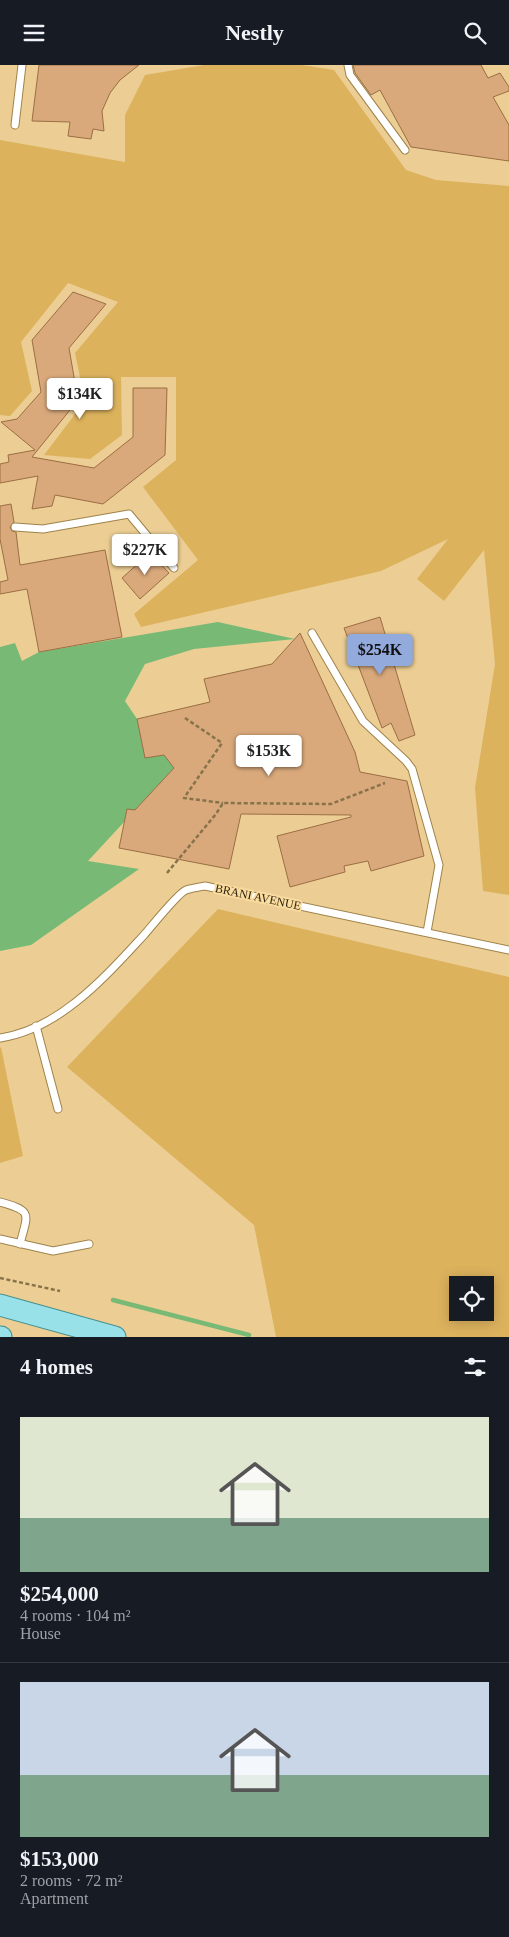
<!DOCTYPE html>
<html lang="en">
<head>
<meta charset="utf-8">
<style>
	body { margin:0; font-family:"Times New Roman",serif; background:#242831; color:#f1f3f6; height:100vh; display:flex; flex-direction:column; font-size:19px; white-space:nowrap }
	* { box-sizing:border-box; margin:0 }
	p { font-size:16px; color:#9ea1a6 }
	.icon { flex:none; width:28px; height:28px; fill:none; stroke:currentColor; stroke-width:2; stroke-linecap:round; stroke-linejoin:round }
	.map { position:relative; height:1272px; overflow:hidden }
	.panel { display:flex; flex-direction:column; background:#171b24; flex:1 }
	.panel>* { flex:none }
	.fabs { position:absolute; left:449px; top:1211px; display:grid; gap:10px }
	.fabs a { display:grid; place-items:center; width:45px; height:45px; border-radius:0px; background:#171b24; box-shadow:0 2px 12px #0003; font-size:25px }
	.price { position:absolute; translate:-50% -42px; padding:0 11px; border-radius:5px; background:#fff; color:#222; font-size:16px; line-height:32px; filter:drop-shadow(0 1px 2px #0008) }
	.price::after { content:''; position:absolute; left:50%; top:30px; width:15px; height:11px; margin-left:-8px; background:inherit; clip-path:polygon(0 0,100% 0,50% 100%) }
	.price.current { background:#93aadc; color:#111 }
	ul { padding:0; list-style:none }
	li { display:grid; align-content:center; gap:10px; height:265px; padding:0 20px }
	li+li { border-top:1px solid #363941 }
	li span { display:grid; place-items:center; height:155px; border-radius:0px; color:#555 }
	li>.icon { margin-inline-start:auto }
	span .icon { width:90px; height:90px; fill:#fffc; stroke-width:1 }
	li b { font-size:21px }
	h2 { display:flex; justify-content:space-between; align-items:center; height:60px; padding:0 20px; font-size:21px }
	header { display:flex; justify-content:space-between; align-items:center; height:65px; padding:0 20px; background:#171b24; font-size:22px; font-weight:600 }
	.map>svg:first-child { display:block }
	.green { fill:#dcb25d; fill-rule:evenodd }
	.water { fill:#77b975 }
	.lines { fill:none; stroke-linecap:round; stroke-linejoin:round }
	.stream { stroke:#77b975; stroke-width:4.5 }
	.building { fill:#d9a97c; stroke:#9b6e43 }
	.service-casing { stroke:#9f834b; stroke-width:9 }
	.primary-casing { stroke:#46908f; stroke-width:23 }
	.path { stroke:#87734a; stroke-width:2.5; stroke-dasharray:4 2.5; stroke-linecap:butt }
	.service { stroke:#fff; stroke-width:7 }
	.primary { stroke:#99e1e8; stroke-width:21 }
	.labels { text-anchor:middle; stroke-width:4; stroke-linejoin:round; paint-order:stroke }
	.street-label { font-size:12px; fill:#2a1f07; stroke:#fadba0 }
</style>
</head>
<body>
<header><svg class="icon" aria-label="menu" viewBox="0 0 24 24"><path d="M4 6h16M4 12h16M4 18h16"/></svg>Nestly<svg class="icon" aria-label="search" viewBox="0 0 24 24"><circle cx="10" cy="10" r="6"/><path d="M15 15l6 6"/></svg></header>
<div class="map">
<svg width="509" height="1272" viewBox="0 0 509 1272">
	<rect width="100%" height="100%" fill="#ecce94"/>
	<!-- green -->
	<g class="green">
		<polygon points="204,0 302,0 334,5 406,105 436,115 509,121 509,830 483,826 475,723 495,599 484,485 444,536 417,514 448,474 381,506 141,562 134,549 198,495 143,422 176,395 176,312 121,312 122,370 90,394 44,390 85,336 75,288 118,237 68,218 21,277 32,326 10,351 0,350 0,75 125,97 125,50 145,10"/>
		<path d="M218,844L509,912V1272H276L254,1160L67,1002ZM458,1220H485V1248H458Z"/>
		<polygon points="1,982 23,1091 0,1098 0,983"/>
	</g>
	<!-- water -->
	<polygon class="water" points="218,557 295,574 194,584 145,599 125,636 137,654 145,692 164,690 174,703 88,796 139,804 31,880 0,886 0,582 15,578 22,596 39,587"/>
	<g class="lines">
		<!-- stream -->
		<polyline class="stream" points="113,1235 249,1270"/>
	</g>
	<!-- building -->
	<g class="building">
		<polygon points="39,0 139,0 120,15 110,28 102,46 104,66 93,64 91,74 68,71 70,57 32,56"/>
		<polygon points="353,0 481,0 488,13 500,8 509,22 509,26 493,32 509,60 509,96 411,82 380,25 371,30 355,8"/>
		<polygon points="73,227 106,239 69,283 78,335 32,392 94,403 133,372 133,323 167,323 165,390 103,439 55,430 52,441 32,444 38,411 0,418 0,399 9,397 8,390 35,385 1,357 17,354 41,327 32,275"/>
		<polygon points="11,439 14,457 10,462 12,466 16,467 20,500 105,485 122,572 39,587 27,524 0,529 0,517 8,515 0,474 0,441"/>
		<polygon points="150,488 169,508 140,534 122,513"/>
		<polygon points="380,552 415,670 399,676 391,658 382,663 344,563"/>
		<polygon points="300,568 355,687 360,707 407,716 424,791 371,806 368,796 344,801 345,807 290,822 277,771 351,752 351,750 241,749 229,804 119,783 127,744 135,745 174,703 164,690 145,693 137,654 210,637 204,614 272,599"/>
	</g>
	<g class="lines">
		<!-- service casing -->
		<g class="service-casing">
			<g id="service">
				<polyline points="348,0 350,10 405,85"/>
				<polyline points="15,60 22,0"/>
				<polyline points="15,462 43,464 129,449 174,503"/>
				<polyline points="312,568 363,656 406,696 412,704 439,800 427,867"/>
				<polyline points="36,961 58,1044"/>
				<path d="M0,973C60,964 105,912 144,870C152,861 178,828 186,825C192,823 199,822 205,821L509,885"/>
				<path d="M0,1137C33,1146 28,1148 20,1179"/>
				<polyline points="0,1174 53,1186 89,1179"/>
			</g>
		</g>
		<!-- primary casing -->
		<g class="primary-casing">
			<g id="primary">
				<polyline points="0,1240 115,1272"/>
				<polyline points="0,1272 1,1272"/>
			</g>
		</g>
		<!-- path -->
		<g class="path">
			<polyline points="185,653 222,678 184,733 223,738"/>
			<polyline points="167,808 216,749 223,738 331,739 385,718"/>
			<polyline points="0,1213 60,1226"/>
		</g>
		<!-- service -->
		<use href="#service" class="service"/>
		<!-- primary -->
		<use href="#primary" class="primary"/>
	</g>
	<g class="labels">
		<!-- street labels -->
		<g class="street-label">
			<text transform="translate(258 832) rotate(12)" y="4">BRANI AVENUE</text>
		</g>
	</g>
</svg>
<div class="fabs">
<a><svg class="icon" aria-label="locate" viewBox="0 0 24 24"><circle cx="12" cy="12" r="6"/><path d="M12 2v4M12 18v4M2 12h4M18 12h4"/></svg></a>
</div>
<b class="price" style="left:80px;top:355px">$134K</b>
<b class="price" style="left:145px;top:511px">$227K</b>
<b class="price current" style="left:380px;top:611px">$254K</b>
<b class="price" style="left:269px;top:712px">$153K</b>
</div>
<section class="panel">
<h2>4 homes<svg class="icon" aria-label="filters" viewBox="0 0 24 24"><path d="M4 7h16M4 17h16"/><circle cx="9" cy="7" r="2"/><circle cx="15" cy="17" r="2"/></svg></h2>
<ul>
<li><span style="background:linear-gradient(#dfe7d0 65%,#7fa58c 0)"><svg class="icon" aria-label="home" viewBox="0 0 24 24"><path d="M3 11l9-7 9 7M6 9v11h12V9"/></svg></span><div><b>$254,000</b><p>4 rooms · 104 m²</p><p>House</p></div></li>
<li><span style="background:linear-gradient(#c9d6e8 60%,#7fa58c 0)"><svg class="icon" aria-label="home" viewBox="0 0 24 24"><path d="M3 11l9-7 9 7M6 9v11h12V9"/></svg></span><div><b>$153,000</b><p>2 rooms · 72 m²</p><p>Apartment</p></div></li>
</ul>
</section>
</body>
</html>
